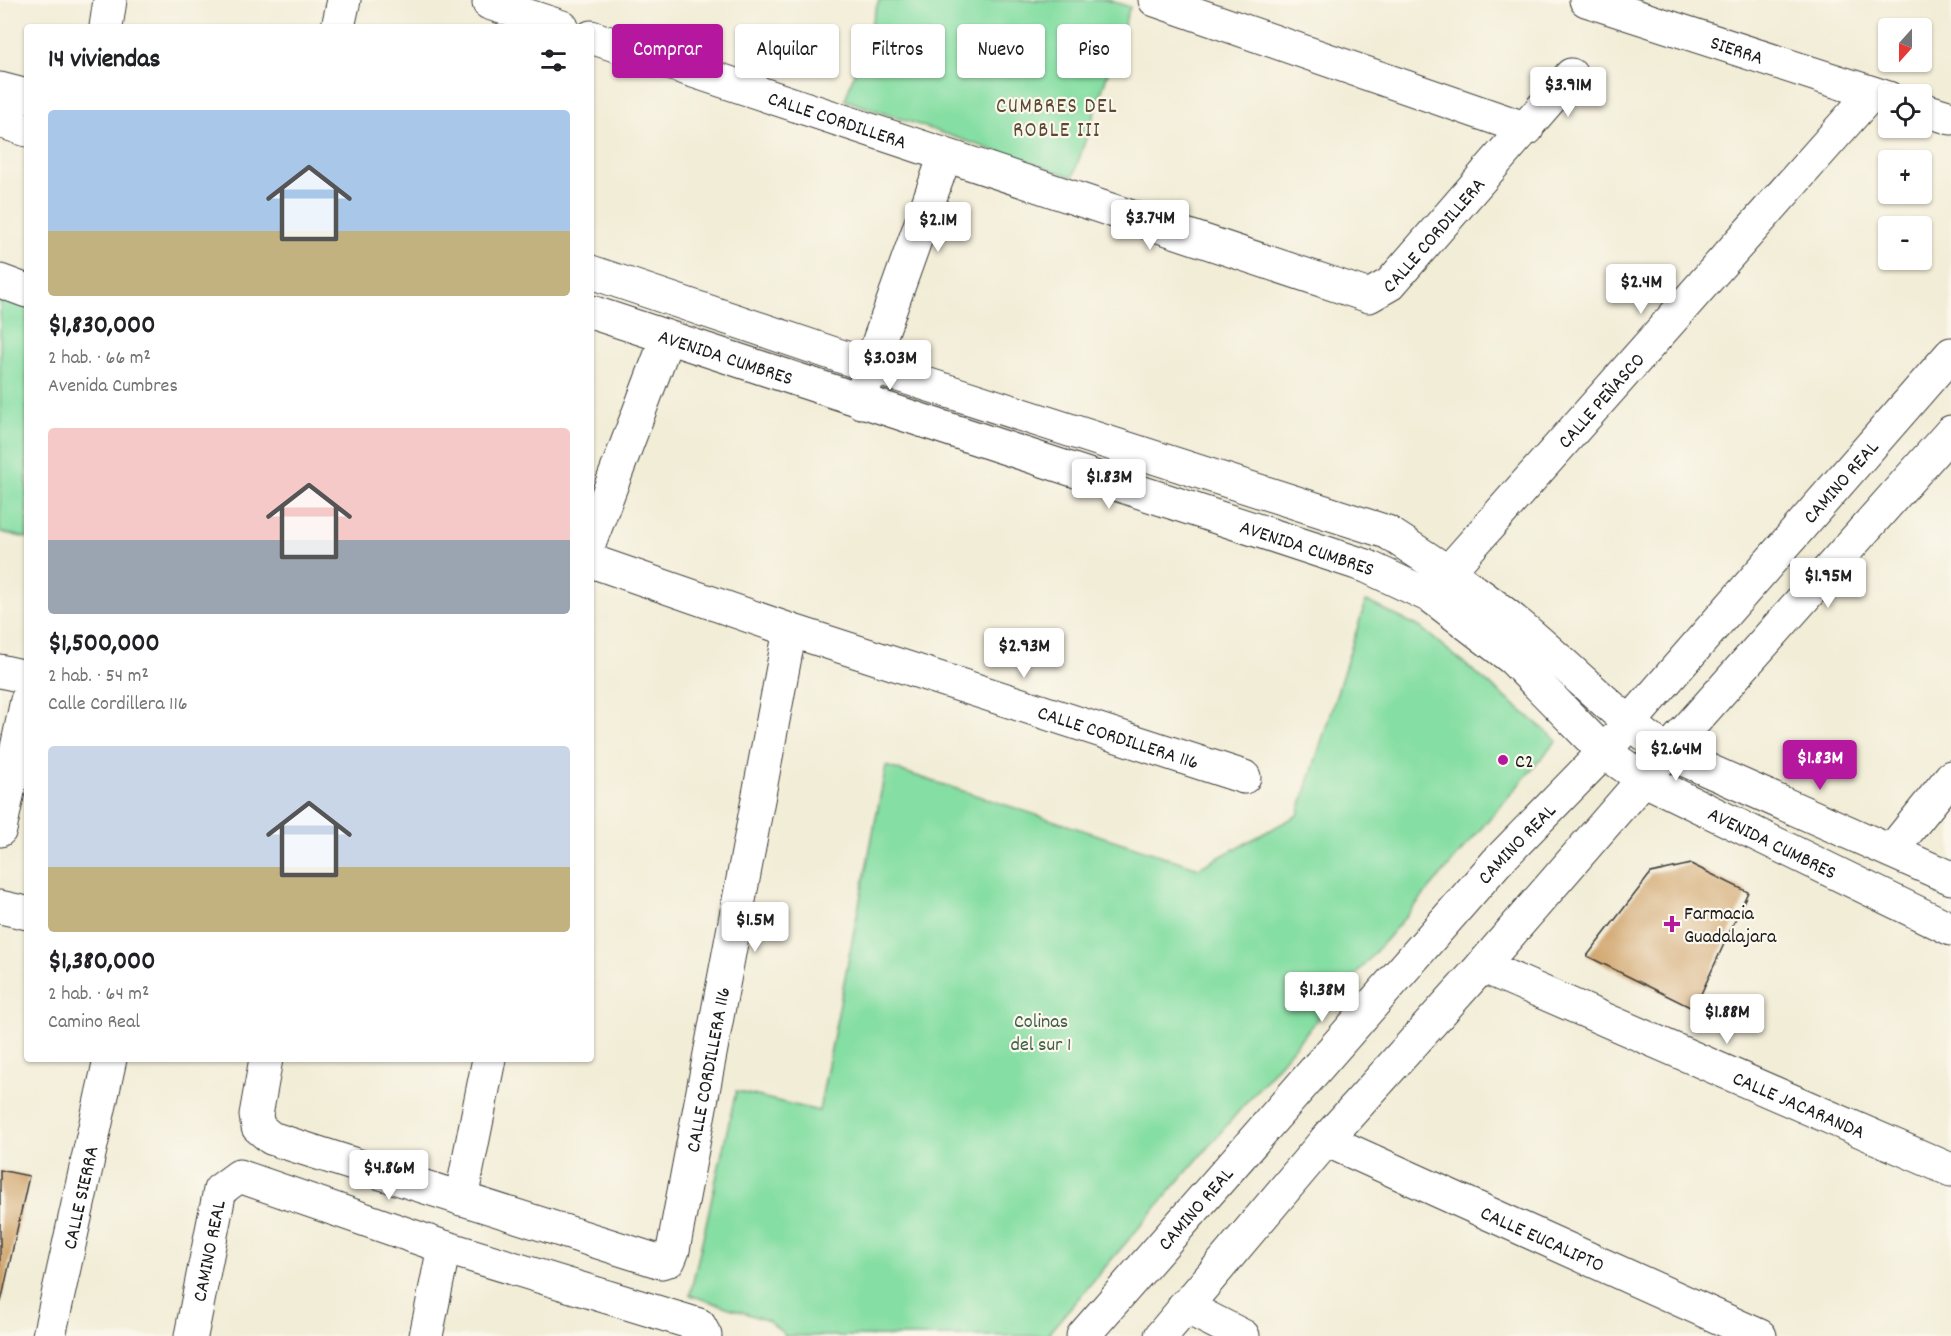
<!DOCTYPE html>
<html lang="es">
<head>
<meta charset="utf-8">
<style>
	body { margin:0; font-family:Dekko,sans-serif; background:#f6f6f6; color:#202124; height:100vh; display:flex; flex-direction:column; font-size:22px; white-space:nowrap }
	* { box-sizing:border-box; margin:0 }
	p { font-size:20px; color:#757577 }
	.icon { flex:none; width:33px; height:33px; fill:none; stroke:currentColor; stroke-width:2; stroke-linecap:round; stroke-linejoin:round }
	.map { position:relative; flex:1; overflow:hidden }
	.panel { position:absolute; left:24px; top:24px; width:570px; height:1038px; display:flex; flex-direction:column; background:#fff; border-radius:6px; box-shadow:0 2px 4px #0004 }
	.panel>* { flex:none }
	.top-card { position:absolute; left:612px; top:24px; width:570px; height:54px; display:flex; gap:12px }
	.needle { width:39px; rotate:201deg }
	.fabs { position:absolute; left:1878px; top:18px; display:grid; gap:12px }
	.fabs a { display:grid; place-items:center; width:54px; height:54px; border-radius:6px; background:#fff; box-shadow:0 2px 4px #0004; font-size:30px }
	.price { position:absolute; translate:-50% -51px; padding:0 14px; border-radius:6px; background:#fff; color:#222; font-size:20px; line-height:39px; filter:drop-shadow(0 2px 3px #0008) }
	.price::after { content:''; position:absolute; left:50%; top:36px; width:18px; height:14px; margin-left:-9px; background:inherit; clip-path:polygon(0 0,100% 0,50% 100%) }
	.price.active { background:#b5179e; color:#fff }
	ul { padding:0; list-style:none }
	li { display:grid; align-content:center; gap:12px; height:318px; padding:0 24px }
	li span { display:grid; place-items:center; height:186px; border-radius:6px; color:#555 }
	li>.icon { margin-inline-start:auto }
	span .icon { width:108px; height:108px; fill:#fffc; stroke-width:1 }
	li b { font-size:26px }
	h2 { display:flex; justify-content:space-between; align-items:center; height:72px; padding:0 24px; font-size:26px }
	.tag { padding:0 21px; border-radius:6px; background:#fff; box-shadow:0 2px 4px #0004; font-size:21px; line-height:54px }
	.tag.active { background:#b5179e; color:#fff }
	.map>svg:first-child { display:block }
	.green { fill:#85dea3; stroke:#507d60; stroke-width:1.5 }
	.building { fill:#cc9c5f }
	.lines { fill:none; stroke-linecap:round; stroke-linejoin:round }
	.minor-casing { stroke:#3c3b38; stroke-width:35 }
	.tertiary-casing { stroke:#3c3b38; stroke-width:35 }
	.minor { stroke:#fff; stroke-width:33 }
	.tertiary { stroke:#fff; stroke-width:33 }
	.poi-dot { fill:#b5179e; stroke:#fbf7ec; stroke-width:2 }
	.labels { text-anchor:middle; stroke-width:4.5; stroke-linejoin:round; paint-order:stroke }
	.street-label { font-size:20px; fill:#1c1c1c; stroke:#fbf7ec }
	.poi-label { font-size:20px; fill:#1c1c1c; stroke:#fbf7ec; text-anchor:start }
	.park-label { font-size:20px; fill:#41604b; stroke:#fbf7ec }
	.neighbourhood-label { font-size:21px; letter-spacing:1.5px; fill:#5a4933; stroke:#fbf7ec }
</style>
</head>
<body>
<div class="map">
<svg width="1951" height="1336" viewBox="0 0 1951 1336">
	<rect width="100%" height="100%" fill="#fbf7ec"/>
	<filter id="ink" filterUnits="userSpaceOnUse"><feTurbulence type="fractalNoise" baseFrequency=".0167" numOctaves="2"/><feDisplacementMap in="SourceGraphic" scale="12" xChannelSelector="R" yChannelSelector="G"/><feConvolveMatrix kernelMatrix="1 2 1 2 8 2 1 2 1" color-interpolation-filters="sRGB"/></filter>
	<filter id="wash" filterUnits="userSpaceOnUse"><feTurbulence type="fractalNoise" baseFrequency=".008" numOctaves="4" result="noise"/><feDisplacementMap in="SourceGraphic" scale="24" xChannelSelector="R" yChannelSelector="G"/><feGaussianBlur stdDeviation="1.35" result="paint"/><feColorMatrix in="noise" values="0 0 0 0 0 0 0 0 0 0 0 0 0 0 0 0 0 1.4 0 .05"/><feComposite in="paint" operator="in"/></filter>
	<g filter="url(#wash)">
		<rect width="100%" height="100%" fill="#f2edd7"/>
		<!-- green -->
		<g class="green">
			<polygon points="879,0 1108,0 1130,7 1073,177 845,100"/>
			<polygon points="0,295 27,305 27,538 0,532"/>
			<polygon points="1366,601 1421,628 1557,740 1046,1336 786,1336 769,1321 690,1295 736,1091 819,1111 886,766 1199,868 1298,815"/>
		</g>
		<g id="blocks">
			<!-- building -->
			<g class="building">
				<polygon points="1691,864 1748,892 1694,1009 1587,956 1651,873"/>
				<polygon points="0,1170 29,1176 1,1302 0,1302"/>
			</g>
		</g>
	</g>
	<g filter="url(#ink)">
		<use href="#blocks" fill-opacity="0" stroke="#3c3b38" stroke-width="1.5"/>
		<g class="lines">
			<!-- minor casing -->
			<g class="minor-casing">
				<g id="minor">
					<polyline points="1155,0 1527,129"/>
					<path id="s1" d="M1586,0L1888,98"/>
					<polyline points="489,3 562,27"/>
					<polyline points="106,27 110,0"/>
					<polyline points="338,27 344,0"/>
					<path id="s2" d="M591,37L1369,296L1390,284L1571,75"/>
					<polyline points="1922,109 1951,118"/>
					<polyline points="0,281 27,291"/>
					<polyline points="861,402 870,366 945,156"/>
					<polyline points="591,539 667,338"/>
					<path id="s3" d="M591,561L790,630L1244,777"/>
					<path id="s4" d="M1448,572L1872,93"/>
					<polyline points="0,671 27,677"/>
					<polyline points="1667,752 1951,878"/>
					<path id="s5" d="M1645,780L1951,929"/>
					<polyline points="0,830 27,700"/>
					<polyline points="1892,850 1951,777"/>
					<polyline points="0,907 27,913"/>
					<path id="s6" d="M1482,966L1951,1170"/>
					<path id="s7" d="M266,1059L256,1115L258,1127L271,1138L661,1262L669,1260L673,1250L790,630"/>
					<path id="s8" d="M1326,1140L1760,1336"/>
					<polyline points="461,1199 489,1059"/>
					<polyline points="1184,1306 1243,1336"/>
					<path id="s9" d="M49,1336L110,1059"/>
					<path id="s10" d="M191,1336L220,1190L239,1176L444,1247L699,1325L705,1336"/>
					<polyline points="426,1336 444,1247"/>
				</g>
			</g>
			<!-- tertiary casing -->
			<g class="tertiary-casing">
				<g id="tertiary">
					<polyline points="0,89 27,96"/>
					<polyline points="0,121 27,130"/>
					<path d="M591,272L870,366L1387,532C1436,564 1487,597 1532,636C1577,675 1619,717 1667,752"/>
					<path id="s11" d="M591,312L1366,566L1432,597L1513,659L1604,752L1645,780"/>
					<path id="s12" d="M1083,1336L1496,863L1604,752L1951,354"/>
					<polyline points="1161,1336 1326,1140 1482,966 1667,752 1951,432"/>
				</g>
			</g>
			<!-- minor -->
			<use href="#minor" class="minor"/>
			<!-- tertiary -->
			<use href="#tertiary" class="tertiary"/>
		</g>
	</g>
	<!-- markers -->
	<g class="poi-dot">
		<circle cx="1503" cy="760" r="6"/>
		<path d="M1669 915h6v6h6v6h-6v6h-6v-6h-6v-6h6z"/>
	</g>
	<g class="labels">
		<!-- street labels -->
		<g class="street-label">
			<text dy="7" stroke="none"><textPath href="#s1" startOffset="159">SIERRA</textPath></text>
			<text dy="7" stroke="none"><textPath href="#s2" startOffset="260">CALLE CORDILLERA</textPath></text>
			<text dy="7" stroke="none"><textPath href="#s2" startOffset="910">CALLE CORDILLERA</textPath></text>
			<text dy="7" stroke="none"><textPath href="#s11" startOffset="142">AVENIDA CUMBRES</textPath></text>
			<text dy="7" stroke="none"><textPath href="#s4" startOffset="230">CALLE PEÑASCO</textPath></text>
			<text dy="7" stroke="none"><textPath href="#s12" startOffset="1142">CAMINO REAL</textPath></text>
			<text dy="7" stroke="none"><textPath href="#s11" startOffset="754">AVENIDA CUMBRES</textPath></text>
			<text dy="7" stroke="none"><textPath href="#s3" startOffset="556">CALLE CORDILLERA 116</textPath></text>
			<text dy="7" stroke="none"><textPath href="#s5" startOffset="142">AVENIDA CUMBRES</textPath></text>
			<text dy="7" stroke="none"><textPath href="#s12" startOffset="656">CAMINO REAL</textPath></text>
			<text dy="7" stroke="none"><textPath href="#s7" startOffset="698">CALLE CORDILLERA 116</textPath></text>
			<text dy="7" stroke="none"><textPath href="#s6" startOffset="346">CALLE JACARANDA</textPath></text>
			<text dy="7" stroke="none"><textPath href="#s9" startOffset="142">CALLE SIERRA</textPath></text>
			<text dy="7" stroke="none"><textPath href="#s12" startOffset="170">CAMINO REAL</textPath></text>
			<text dy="7" stroke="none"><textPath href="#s8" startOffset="238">CALLE EUCALIPTO</textPath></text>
			<text dy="7" stroke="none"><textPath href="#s10" startOffset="87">CAMINO REAL</textPath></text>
		</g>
		<!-- poi labels -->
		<g class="poi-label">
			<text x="1515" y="767">C2</text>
			<text x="1684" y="919">Farmacia<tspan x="1684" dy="23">Guadalajara</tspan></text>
		</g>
		<!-- park labels -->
		<g class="park-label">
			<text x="1041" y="1027">Colinas<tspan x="1041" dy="23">del sur 1</tspan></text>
		</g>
		<!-- neighbourhood labels -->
		<g class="neighbourhood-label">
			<text x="1057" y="112">CUMBRES DEL<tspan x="1057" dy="24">ROBLE III</tspan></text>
		</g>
	</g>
</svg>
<div class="fabs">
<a><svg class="needle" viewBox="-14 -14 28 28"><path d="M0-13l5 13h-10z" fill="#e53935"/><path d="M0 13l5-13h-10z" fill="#757577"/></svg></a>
<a><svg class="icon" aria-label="locate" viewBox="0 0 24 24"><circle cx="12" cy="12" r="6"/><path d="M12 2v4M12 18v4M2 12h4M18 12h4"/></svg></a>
<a>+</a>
<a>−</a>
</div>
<b class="price" style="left:1568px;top:118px">$3.91M</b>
<b class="price" style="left:1150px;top:251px">$3.74M</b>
<b class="price" style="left:938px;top:253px">$2.1M</b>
<b class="price" style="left:1641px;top:315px">$2.4M</b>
<b class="price" style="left:890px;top:391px">$3.03M</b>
<b class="price" style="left:1109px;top:510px">$1.83M</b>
<b class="price" style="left:1828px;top:609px">$1.95M</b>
<b class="price" style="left:1024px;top:679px">$2.93M</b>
<b class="price" style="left:1676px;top:782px">$2.64M</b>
<b class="price active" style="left:1820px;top:791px">$1.83M</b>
<b class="price" style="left:755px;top:953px">$1.5M</b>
<b class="price" style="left:1322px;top:1023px">$1.38M</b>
<b class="price" style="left:1727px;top:1045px">$1.88M</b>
<b class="price" style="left:389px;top:1201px">$4.86M</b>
<div class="top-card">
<a class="tag active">Comprar</a>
<a class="tag">Alquilar</a>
<a class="tag">Filtros</a>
<a class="tag">Nuevo</a>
<a class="tag">Piso</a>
</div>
<section class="panel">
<h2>14 viviendas<svg class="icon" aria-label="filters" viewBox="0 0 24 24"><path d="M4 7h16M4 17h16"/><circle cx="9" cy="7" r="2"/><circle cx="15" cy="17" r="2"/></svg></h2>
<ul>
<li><span style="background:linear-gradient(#a9c7e8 65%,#c2b280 0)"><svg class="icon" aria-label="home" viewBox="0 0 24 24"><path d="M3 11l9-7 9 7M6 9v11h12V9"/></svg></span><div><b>$1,830,000</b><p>2 hab. · 66 m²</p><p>Avenida Cumbres</p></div></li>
<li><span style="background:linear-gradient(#f6c9c9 60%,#9aa5b1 0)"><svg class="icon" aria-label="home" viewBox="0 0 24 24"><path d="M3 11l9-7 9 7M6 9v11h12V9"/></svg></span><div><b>$1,500,000</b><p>2 hab. · 54 m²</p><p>Calle Cordillera 116</p></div></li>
<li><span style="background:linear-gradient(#c9d6e8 65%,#c2b280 0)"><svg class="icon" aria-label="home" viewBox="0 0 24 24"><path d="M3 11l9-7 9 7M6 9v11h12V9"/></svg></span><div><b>$1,380,000</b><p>2 hab. · 64 m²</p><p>Camino Real</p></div></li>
</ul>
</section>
</div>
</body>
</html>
